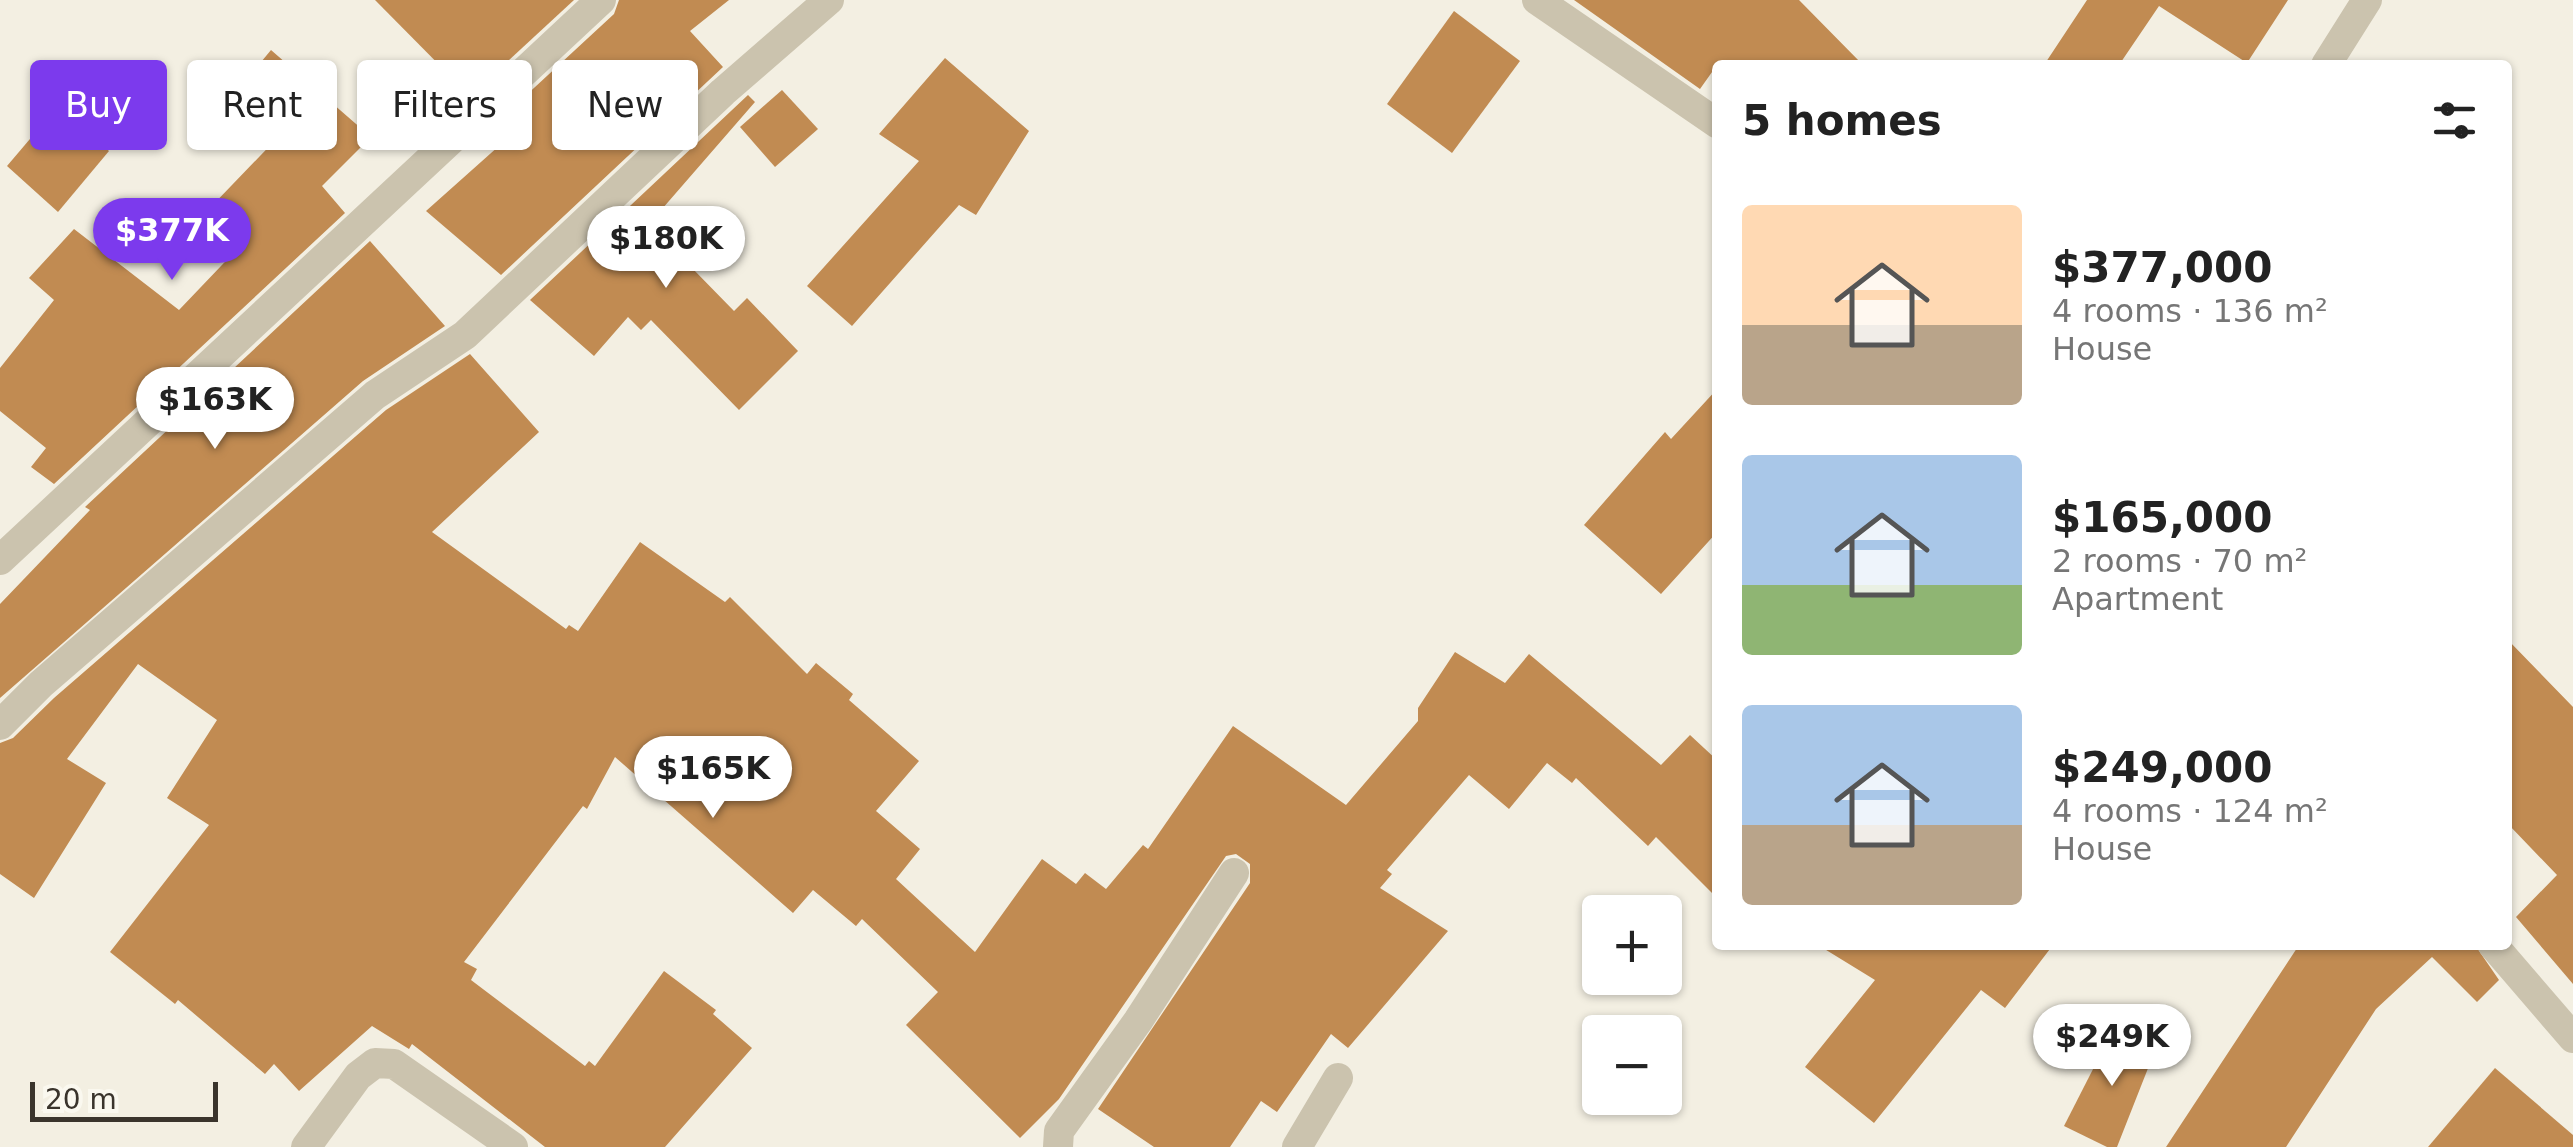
<!DOCTYPE html>
<html lang="en">
<head>
<meta charset="utf-8">
<style>
	body { margin:0; font-family:"DejaVu Sans",sans-serif; background:#f6f6f6; color:#222; height:100vh; display:flex; flex-direction:column; font-size:38px; white-space:nowrap }
	* { box-sizing:border-box; margin:0 }
	p { font-size:32px; color:#767676 }
	.icon { flex:none; width:55px; height:55px; fill:none; stroke:currentColor; stroke-width:2; stroke-linecap:round; stroke-linejoin:round }
	.map { position:relative; flex:1; overflow:hidden }
	.panel { position:absolute; left:1712px; top:60px; width:800px; height:890px; display:flex; flex-direction:column; background:#fff; border-radius:10px; box-shadow:0 2px 8px #0004 }
	.panel>* { flex:none }
	.top-card { position:absolute; left:30px; top:60px; width:950px; height:90px; display:flex; gap:20px }
	.fabs { position:absolute; left:1582px; top:895px; display:grid; gap:20px }
	.fabs a { display:grid; place-items:center; width:100px; height:100px; border-radius:10px; background:#fff; box-shadow:0 2px 8px #0004; font-size:50px }
	.scale { position:absolute; left:30px; bottom:25px; width:188px; box-sizing:border-box; padding-left:10px; border:5px solid #3a342c; border-top:0; font-size:28px; line-height:35px; white-space:nowrap; color:#3a342c; -webkit-text-stroke:8px #faf8ef; paint-order:stroke }
	.price { position:absolute; translate:-50% -85px; padding:0 22px; border-radius:35px; background:#fff; color:#222; font-size:32px; line-height:65px; filter:drop-shadow(0 2px 5px #0008) }
	.price::after { content:''; position:absolute; left:50%; top:60px; width:30px; height:22px; margin-left:-15px; background:inherit; clip-path:polygon(0 0,100% 0,50% 100%) }
	.price.current { background:#7c3aed; color:#fff }
	ul { padding:0; list-style:none }
	li { display:flex; align-items:center; gap:30px; height:250px; padding:0 30px }
	li span { display:grid; place-items:center; flex:none; width:280px; height:200px; border-radius:10px; color:#555 }
	li>.icon { margin-inline-start:auto }
	span .icon { width:120px; height:120px; fill:#fffc; stroke-width:1 }
	li b { font-size:42px }
	h2 { display:flex; justify-content:space-between; align-items:center; height:120px; padding:0 30px; font-size:42px }
	.tag { padding:0 35px; border-radius:10px; background:#fff; box-shadow:0 2px 8px #0004; font-size:35px; line-height:90px }
	.tag.current { background:#7c3aed; color:#fff }
	.map>svg:first-child { display:block }
	.building { fill:#c18b52 }
	.lines { fill:none; stroke-linecap:round; stroke-linejoin:round }
	.minor { stroke:#cbc3ae; stroke-width:30 }
</style>
</head>
<body>
<div class="map">
<svg width="2573" height="1147" viewBox="0 0 2573 1147">
	<rect width="100%" height="100%" fill="#f3efe2"/>
	<!-- building -->
	<g class="building">
		<polygon points="375,0 574,0 470,96"/>
		<polygon points="619,0 729,0 690,31 723,67 501,275 426,211 509,137 496,123 614,14"/>
		<polygon points="1574,0 1799,0 1863,65 1717,65 1700,89"/>
		<polygon points="2087,0 2288,0 2247,63 2159,6 2119,65 2044,65"/>
		<polygon points="1454,11 1520,61 1452,153 1387,104"/>
		<polygon points="271,50 371,137 322,186 345,213 54,484 31,467 46,448 0,411 0,368 54,300 29,278 74,229 179,310 242,244 207,211 283,132 236,92"/>
		<polygon points="945,58 1029,131 976,215 959,205 852,326 807,286 919,161 879,134"/>
		<polygon points="782,90 818,129 775,167 740,127"/>
		<polygon points="748,95 755,102 649,224 734,311 747,298 798,351 739,410 651,320 641,330 628,317 594,356 530,300"/>
		<polygon points="58,106 109,151 58,212 7,166"/>
		<polygon points="370,241 445,326 363,381 0,698 0,604 90,510 85,507"/>
		<polygon points="470,354 539,432 432,532 566,629 569,625 578,631 640,542 725,602 730,597 807,674 816,663 853,694 849,700 919,761 876,811 920,849 896,879 975,952 1042,859 1076,884 1085,873 1106,889 1143,845 1148,849 1233,726 1346,805 1418,721 1418,708 1455,652 1505,683 1529,654 1661,765 1690,735 1718,761 1718,899 1656,837 1648,846 1576,778 1572,783 1547,763 1509,809 1469,775 1387,870 1392,874 1380,888 1448,931 1348,1048 1331,1034 1277,1112 1261,1101 1230,1147 1154,1147 1098,1109 1250,883 1250,864 1236,854 1226,856 1059,1099 1020,1138 906,1025 938,992 862,919 856,926 813,890 793,913 615,757 587,809 583,806 464,962 477,969 471,980 585,1066 589,1061 595,1066 664,971 716,1010 713,1014 752,1048 665,1147 545,1147 412,1044 409,1049 372,1026 299,1091 274,1064 265,1074 178,1000 175,1004 110,952 209,825 167,798 217,720 138,664 67,759 106,783 34,898 0,874 0,743 13,738 54,698 386,410"/>
		<polygon points="1718,388 1718,531 1661,594 1584,525 1665,432 1671,439"/>
		<polygon points="2508,640 2573,707 2573,984 2516,917 2557,875 2508,824"/>
		<polygon points="1818,945 2053,945 2005,1008 1981,990 1874,1123 1805,1067 1875,980"/>
		<polygon points="2299,945 2475,945 2499,980 2477,1002 2432,957 2376,1009 2286,1147 2166,1147"/>
		<polygon points="2115,1026 2156,1048 2117,1147 2107,1147 2064,1126"/>
		<polygon points="2495,1068 2573,1135 2573,1147 2428,1147"/>
	</g>
	<g class="lines">
		<!-- minor -->
		<g class="minor">
			<polyline points="1537,0 1718,124"/>
			<polyline points="2326,65 2367,0"/>
			<polyline points="0,560 601,0"/>
			<polyline points="0,725 41,684 375,395 465,335 723,92 829,0"/>
			<polyline points="2493,945 2573,1038"/>
			<polyline points="306,1147 358,1076 375,1063 394,1064 513,1147"/>
			<polyline points="1058,1147 1059,1131 1138,1021 1234,873"/>
			<polyline points="1297,1147 1338,1078"/>
		</g>
	</g>
</svg>
<div class="fabs">
<a>+</a>
<a>−</a>
</div>
<div class="scale">20 m</div>
<b class="price current" style="left:172px;top:283px">$377K</b>
<b class="price" style="left:666px;top:291px">$180K</b>
<b class="price" style="left:215px;top:452px">$163K</b>
<b class="price" style="left:713px;top:821px">$165K</b>
<b class="price" style="left:2112px;top:1089px">$249K</b>
<div class="top-card">
<a class="tag current">Buy</a>
<a class="tag">Rent</a>
<a class="tag">Filters</a>
<a class="tag">New</a>
</div>
<section class="panel">
<h2>5 homes<svg class="icon" aria-label="filters" viewBox="0 0 24 24"><path d="M4 7h16M4 17h16"/><circle cx="9" cy="7" r="2"/><circle cx="15" cy="17" r="2"/></svg></h2>
<ul>
<li><span style="background:linear-gradient(#ffd9b3 60%,#b9a48a 0)"><svg class="icon" aria-label="home" viewBox="0 0 24 24"><path d="M3 11l9-7 9 7M6 9v11h12V9"/></svg></span><div><b>$377,000</b><p>4 rooms · 136 m²</p><p>House</p></div></li>
<li><span style="background:linear-gradient(#a9c7e8 65%,#8fb573 0)"><svg class="icon" aria-label="home" viewBox="0 0 24 24"><path d="M3 11l9-7 9 7M6 9v11h12V9"/></svg></span><div><b>$165,000</b><p>2 rooms · 70 m²</p><p>Apartment</p></div></li>
<li><span style="background:linear-gradient(#a9c7e8 60%,#b9a48a 0)"><svg class="icon" aria-label="home" viewBox="0 0 24 24"><path d="M3 11l9-7 9 7M6 9v11h12V9"/></svg></span><div><b>$249,000</b><p>4 rooms · 124 m²</p><p>House</p></div></li>
</ul>
</section>
</div>
</body>
</html>
